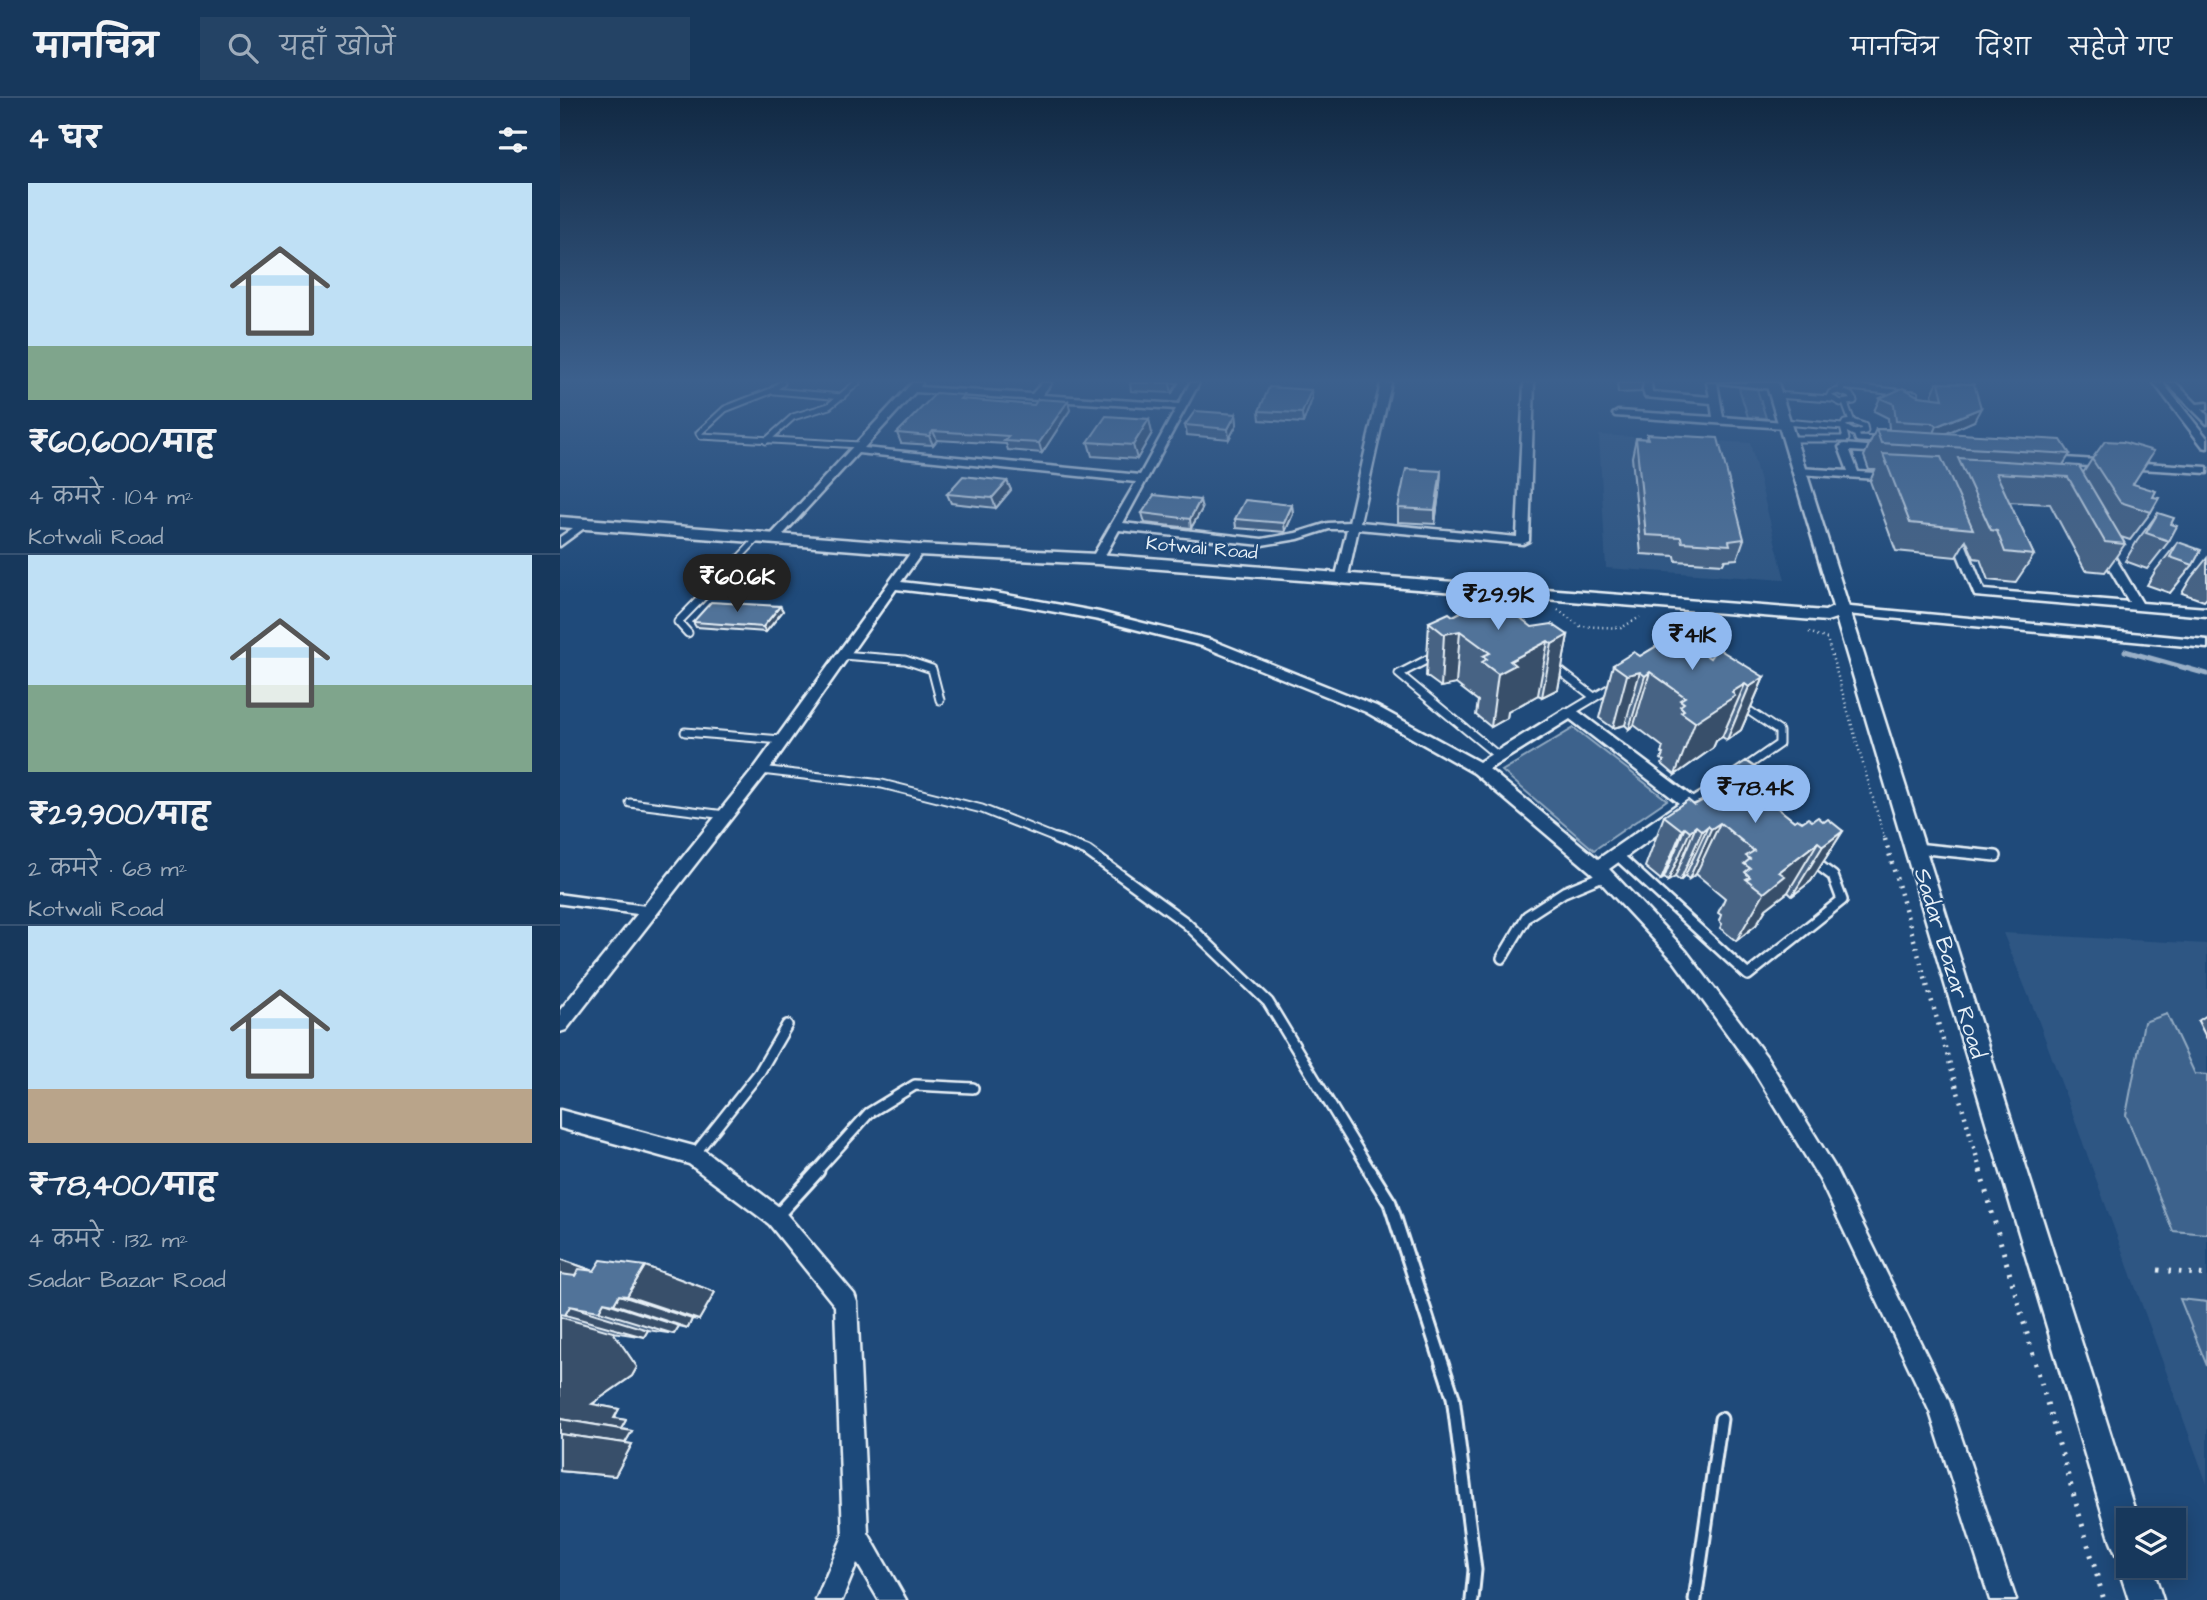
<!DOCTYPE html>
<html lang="hi">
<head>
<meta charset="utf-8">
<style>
	body { margin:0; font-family:"Architects Daughter","Playpen Sans Deva",sans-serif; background:#244365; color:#f1f3f6; height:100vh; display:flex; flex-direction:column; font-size:26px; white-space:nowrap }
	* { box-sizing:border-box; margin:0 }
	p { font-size:23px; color:#9eacbb }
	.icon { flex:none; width:38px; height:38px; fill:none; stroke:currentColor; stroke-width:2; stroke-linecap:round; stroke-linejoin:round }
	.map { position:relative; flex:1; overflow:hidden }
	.sheet { display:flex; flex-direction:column; background:#17385c; width:560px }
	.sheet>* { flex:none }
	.controls { position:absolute; left:1556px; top:1410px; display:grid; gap:14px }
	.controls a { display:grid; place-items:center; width:70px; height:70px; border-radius:0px; background:#17385c; box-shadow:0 4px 18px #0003,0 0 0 2px #365272; font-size:35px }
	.price { position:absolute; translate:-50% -60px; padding:0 16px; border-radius:24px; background:#90b9f0; color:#111; font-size:23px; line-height:46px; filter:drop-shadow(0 2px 4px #0008) }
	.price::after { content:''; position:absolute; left:50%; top:42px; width:21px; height:16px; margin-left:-10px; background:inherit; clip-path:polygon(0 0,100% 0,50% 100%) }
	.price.selected { background:#222; color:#fff }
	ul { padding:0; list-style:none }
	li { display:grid; align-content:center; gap:14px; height:371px; padding:0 28px }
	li+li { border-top:2px solid #365272 }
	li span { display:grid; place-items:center; height:217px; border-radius:0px; color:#555 }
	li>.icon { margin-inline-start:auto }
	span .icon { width:126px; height:126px; fill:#fffc; stroke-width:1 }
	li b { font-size:30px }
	h2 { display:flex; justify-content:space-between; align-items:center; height:84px; padding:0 28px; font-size:30px }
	header { display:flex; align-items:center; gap:42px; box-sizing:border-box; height:98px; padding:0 35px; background:#17385c; border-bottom:2px solid #365272 }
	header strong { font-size:33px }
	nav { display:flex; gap:38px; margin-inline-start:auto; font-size:24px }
	.search { width:490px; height:63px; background:#244365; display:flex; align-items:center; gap:18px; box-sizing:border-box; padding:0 24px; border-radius:0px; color:#9eacbb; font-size:26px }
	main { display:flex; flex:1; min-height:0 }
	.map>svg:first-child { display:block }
	.built { fill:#2e5683 }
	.green { fill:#3c628c; stroke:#92aac2; stroke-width:2 }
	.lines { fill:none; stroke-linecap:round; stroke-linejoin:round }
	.stream { stroke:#9ab0c7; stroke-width:5 }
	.service-far3-casing { stroke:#e8f1f8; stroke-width:9 }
	.service-far2-casing { stroke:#e8f1f8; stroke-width:11 }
	.service-far1-casing { stroke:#e8f1f8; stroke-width:14 }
	.service-casing { stroke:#e8f1f8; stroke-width:17 }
	.minor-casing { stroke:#e8f1f8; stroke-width:5 }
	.tertiary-casing { stroke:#e8f1f8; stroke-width:5 }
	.path-far2 { stroke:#e8f1f8; stroke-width:2.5; stroke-dasharray:1 3.5; stroke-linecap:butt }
	.path-far1 { stroke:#e8f1f8; stroke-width:4.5; stroke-dasharray:2 6; stroke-linecap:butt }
	.path { stroke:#e8f1f8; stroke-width:5; stroke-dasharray:2.5 8; stroke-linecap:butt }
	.service-far3 { stroke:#1f4a7a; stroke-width:5 }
	.service-far2 { stroke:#1f4a7a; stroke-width:7 }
	.service-far1 { stroke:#1f4a7a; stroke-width:9 }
	.service { stroke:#1f4a7a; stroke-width:11 }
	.minor { fill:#1f4a7a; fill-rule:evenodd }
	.tertiary { fill:#1f4a7a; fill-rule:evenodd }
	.wall { fill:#466384; stroke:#e8f1f8; stroke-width:2 }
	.shaded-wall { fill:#39506b; stroke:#e8f1f8; stroke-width:2 }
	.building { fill:#517399; stroke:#e8f1f8; stroke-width:2 }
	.labels { text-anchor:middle; stroke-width:5; stroke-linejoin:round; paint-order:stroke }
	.far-street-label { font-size:19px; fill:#e8f1f8; stroke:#1f4a7a }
	.street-label { font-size:23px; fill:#e8f1f8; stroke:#1f4a7a }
</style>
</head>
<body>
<header>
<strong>मानचित्र</strong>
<div class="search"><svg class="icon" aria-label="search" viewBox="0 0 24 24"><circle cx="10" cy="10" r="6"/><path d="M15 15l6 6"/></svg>यहाँ खोजें</div>
<nav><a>मानचित्र</a><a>दिशा</a><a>सहेजे गए</a></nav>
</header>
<main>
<section class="sheet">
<h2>4 घर<svg class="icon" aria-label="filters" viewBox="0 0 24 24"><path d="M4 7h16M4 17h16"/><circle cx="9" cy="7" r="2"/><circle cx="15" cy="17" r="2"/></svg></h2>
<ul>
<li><span style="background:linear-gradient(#bfe0f5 75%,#7fa58c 0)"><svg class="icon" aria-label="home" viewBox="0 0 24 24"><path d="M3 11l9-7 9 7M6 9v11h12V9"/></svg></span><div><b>₹60,600/माह</b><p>4 कमरे · 104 m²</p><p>Kotwali Road</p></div></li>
<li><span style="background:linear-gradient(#bfe0f5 60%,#7fa58c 0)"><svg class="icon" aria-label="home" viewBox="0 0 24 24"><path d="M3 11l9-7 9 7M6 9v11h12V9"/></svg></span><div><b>₹29,900/माह</b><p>2 कमरे · 68 m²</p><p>Kotwali Road</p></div></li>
<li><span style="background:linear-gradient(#bfe0f5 75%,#b9a48a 0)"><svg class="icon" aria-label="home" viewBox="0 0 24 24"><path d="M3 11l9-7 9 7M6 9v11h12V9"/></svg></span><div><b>₹78,400/माह</b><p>4 कमरे · 132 m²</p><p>Sadar Bazar Road</p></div></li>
</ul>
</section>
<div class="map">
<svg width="1647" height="1502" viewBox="0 0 1647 1502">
	<rect width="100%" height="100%" fill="#1f4a7a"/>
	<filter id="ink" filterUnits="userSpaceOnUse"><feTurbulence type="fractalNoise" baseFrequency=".0143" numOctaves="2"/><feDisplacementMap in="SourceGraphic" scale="14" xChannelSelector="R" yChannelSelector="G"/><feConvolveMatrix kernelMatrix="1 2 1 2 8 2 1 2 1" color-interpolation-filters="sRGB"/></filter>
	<g filter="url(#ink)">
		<!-- built -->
		<g class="built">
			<polygon points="1039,337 1190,345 1225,482 1046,470"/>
			<polygon points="1443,835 1647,846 1647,1386 1479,924"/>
		</g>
		<!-- green -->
		<g class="green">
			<polygon points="1179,290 1197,291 1206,320 1188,319"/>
			<polygon points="1014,630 1107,702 1034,752 942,673"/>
			<polygon points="1607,916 1635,976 1647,977 1647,1136 1613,1133 1566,1017 1584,924"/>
			<polygon points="1620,1201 1647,1204 1647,1268"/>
		</g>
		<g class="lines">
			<!-- stream -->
			<polyline class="stream" points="1565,553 1647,576"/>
			<!-- service-far3 casing -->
			<g class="service-far3-casing">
				<g id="service-far3">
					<polyline points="222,285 211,293 165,311 139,335 141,338 300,347"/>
					<polyline points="214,293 282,299"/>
					<polygon points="1278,293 1290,297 1294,303 1281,305 1269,299 1271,295"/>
					<polyline points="1282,294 1281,288 1355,296"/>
					<polyline points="1215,297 1271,301"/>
					<polyline points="1285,305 1292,324"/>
					<polyline points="1224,324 1283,329 1286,341 1229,341"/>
					<polygon points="1292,324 1304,328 1305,333 1294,335 1283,329 1285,325"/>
					<polyline points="1296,335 1298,341 1320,342"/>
					<polyline points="206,343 233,319 269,308 297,285"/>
					<polyline points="155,485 198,440"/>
				</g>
			</g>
			<!-- service-far2 casing -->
			<g class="service-far2-casing">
				<g id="service-far2">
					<polyline points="128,535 118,524 157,484"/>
					<polyline points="282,557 345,562 372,571 380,602"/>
					<polyline points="876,557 839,576 937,657"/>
					<polyline points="995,569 1034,599"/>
					<polyline points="1182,608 1219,633 1219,646 1183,671"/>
					<polyline points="1010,614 1055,587"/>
					<polyline points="125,634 222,642"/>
					<polyline points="201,672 322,686 422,711 500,742"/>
					<polyline points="70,705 165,717"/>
					<polyline points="1130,705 1169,681"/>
				</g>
			</g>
			<!-- service-far1 casing -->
			<g class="service-far1-casing">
				<g id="service-far1">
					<polyline points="496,741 527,753 626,825 708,904 811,1074"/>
					<polyline points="1355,750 1436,758"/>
					<polyline points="1056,756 1188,877 1282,802 1273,778 1253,763"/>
					<polyline points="0,801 89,813"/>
					<polyline points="942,860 967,818 1004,794 1045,777"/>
					<polyline points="134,1057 199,975 227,927"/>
					<polyline points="256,1074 309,1015 355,987 413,990"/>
				</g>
			</g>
			<!-- service casing -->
			<g class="service-casing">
				<g id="service">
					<polyline points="810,1073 830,1105 893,1299 915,1472 912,1502"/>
					<polyline points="216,1119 258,1073"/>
					<polyline points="1135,1502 1161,1321"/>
				</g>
			</g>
			<!-- minor casing -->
			<g class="minor-casing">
				<g id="minor">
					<path d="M352,285H362L360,289L472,296L482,285H491L482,297L619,306L630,285H639L563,425L702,441L736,435L768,425L789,424L821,285H831L800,424L957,439L964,285H974L969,443L963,446L798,431L787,482L781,486L775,482L787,431H769L738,441L702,447L559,432L543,461L537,465L531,461L576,384L298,355L217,443H209V439ZM355,294L616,311L580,377L304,350Z"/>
					<polygon points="1081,285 1091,285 1092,294 1150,299 1147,285 1157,285 1163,319 1224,324 1229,327 1224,330 1055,318 1053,316 1058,313 1153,319 1151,305 1085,299"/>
					<polygon points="1160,285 1213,285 1217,288 1212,291"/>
					<polygon points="1594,285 1603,285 1647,340 1647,350 1643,349"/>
					<polygon points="1606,285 1616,285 1637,306 1647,305 1647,311 1642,311 1647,317 1647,326"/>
					<polygon points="1284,346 1330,350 1330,354 1326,355 1290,353 1298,374 1333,376 1338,379 1333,382 1238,376 1233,373 1238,370 1288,373 1279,349"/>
					<polygon points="1489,359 1647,369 1647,375 1496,366 1496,369 1492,370 1484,362"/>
					<polygon points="23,423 27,424 27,428 0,448 0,439"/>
					<polygon points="1393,427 1399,430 1424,492 1569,504 1535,446 1541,443 1547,446 1582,505 1647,510 1647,518 1415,498 1387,430"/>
					<path d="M358,449L364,452L341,484L430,494L539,514L651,542L816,608L919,664L1005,611H1015L1135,701L1138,705L1135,709L1049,771L1126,853L1206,958L1274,1068L1389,1303L1456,1502H1430L1370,1314L1260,1082L1192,970L1114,863L1032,775L914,675L806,614L642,548L539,522L430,502L336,491L206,676L6,932L0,934V912L196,668L354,450ZM1010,621L1119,705L1038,761L929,671Z"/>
					<polygon points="1280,508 1647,542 1647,550 1276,515 1276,509"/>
					<polygon points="0,1012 141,1050 223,1112 294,1196 297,1204 308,1435 346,1502 319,1502 297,1465 282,1502 256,1502 283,1438 275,1208 209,1126 129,1066 0,1030"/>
				</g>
			</g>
			<!-- tertiary casing -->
			<g class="tertiary-casing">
				<polygon id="tertiary" points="1206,285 1218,285 1578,1423 1568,1423 1568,1468 1592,1468 1603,1502 1569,1502 1558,1468 1562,1458 1556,1456 1551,1444 1276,520 1267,523 537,466 358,457 0,429 0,419 358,447 537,456 1265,513 1273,509"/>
			</g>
			<!-- path-far2 -->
			<g class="path-far2">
				<polyline points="998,512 1020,528 1061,530 1080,519"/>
				<polyline points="1249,534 1267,541 1325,742"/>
			</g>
			<!-- path-far1 -->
			<polyline class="path-far1" points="1325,741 1421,1074"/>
			<!-- path -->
			<g class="path">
				<polyline points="1420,1073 1544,1502"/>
				<polyline points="1598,1172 1647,1177"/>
			</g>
			<!-- service-far3 -->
			<use href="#service-far3" class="service-far3"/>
			<!-- service-far2 -->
			<use href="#service-far2" class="service-far2"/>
			<!-- service-far1 -->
			<use href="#service-far1" class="service-far1"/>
			<!-- service -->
			<use href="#service" class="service"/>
			<!-- minor -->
			<use href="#minor" class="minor"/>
			<!-- tertiary -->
			<use href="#tertiary" class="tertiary"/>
		</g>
		<!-- wall -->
		<g class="wall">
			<polygon points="570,285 618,285 612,295 571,293"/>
			<polygon points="1057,285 1083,285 1081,294 1058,295"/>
			<polygon points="1377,285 1379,285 1414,323 1385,335 1510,356 1503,367 1523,375 1532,361 1593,399 1591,414 1570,442 1561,439 1565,446 1545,474 1525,472 1490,406 1449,404 1474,457 1455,485 1428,482 1420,461 1414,460 1406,442 1396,459 1336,453 1310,383 1315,372 1309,372 1304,358 1316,331 1329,331 1328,320 1314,313 1320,300 1358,298 1373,300 1372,296"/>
			<polygon points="751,292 752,301 743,325 700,322 699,313"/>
			<polygon points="406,302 474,307 508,303 510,312 482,355 448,352 446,346 377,342 373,347 341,345 337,335"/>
			<polygon points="676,316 677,326 669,341 627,337 625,327"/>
			<polygon points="592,335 577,361 532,358 528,344"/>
			<polygon points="1087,336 1184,441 1177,461 1165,462 1163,466 1116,463 1115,458 1081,456 1072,359 1076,340 1086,341"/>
			<polygon points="881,373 880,387 875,426 838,424 838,410"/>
			<polygon points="447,383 451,392 436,410 391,405 387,396"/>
			<polygon points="732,407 733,416 725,434 676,430 675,421"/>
			<polygon points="642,411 631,430 585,425 582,415"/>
			<polygon points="1598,415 1611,426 1609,443 1587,471 1565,463 1577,443"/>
			<polygon points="1618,444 1633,467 1610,495 1587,487 1596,472"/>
			<polygon points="1647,460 1647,500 1644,503 1622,495 1631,480"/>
			<polygon points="220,508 223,513 206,534 136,529 133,524"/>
			<polygon points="893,518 972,529 1008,537 998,591 982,599 978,597 948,614 947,620 931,629 916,617 918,603 896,586 881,589 866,578 869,524"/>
			<polygon points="1108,536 1140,538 1136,550 1150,560 1204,579 1181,632 1167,642 1162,639 1156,643 1153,650 1115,677 1102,666 1104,663 1101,661 1103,656 1101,655 1103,649 1074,627 1069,631 1065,627 1053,630 1039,620 1053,567 1080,558 1105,543"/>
			<polygon points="1202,674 1200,678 1203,680 1200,685 1202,686 1197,694 1234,723 1264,724 1283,733 1251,783 1232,798 1228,794 1206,811 1196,827 1176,843 1160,830 1162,826 1159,823 1161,817 1158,815 1165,800 1136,776 1129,781 1125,778 1120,783 1115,779 1108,783 1104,780 1101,782 1085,769 1104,718 1142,703 1159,690 1165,677"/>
			<polygon points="1647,917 1647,941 1638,923"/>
			<polygon points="0,1161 34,1173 85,1168 155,1194 139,1222 132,1221 128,1230 119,1228 114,1236 88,1232 84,1239 53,1234 77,1269 72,1278 32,1306 59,1311 54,1320 66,1322 61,1331 72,1333 65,1345 72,1346 55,1378 0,1373"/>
		</g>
		<!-- shaded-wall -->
		<g class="shaded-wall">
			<polygon points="611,285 618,285 612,295 610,286"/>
			<polygon points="751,292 752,301 743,325 742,315"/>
			<polygon points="508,303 510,312 482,355 479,345"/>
			<polygon points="1421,310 1414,323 1371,342 1377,328"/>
			<polygon points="676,316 677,326 669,341 668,331"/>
			<polygon points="589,321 592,335 577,361 573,347"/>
			<polygon points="373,333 377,342 373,347 369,338"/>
			<polygon points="881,373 880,387 875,426 875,412"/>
			<polygon points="447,383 451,392 436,410 432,400"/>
			<polygon points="640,402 642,411 631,430 630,421"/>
			<polygon points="732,407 733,416 725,434 724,425"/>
			<polygon points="220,508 223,513 206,534 203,529"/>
			<polygon points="900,533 896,586 881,589 884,536"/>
			<polygon points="1008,537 998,591 982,599 992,546"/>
			<polygon points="1140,538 1120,595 1131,547 1136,540"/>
			<polygon points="988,543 978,597 948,614 947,620 931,629 938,576 950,563"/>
			<polygon points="1080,574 1065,627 1053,630 1067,577"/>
			<polygon points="1090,574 1074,627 1069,631 1085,578"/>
			<polygon points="1204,579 1181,632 1167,642 1189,589"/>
			<polygon points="1185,586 1162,639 1156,643 1153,650 1115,677 1135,624 1172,594"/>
			<polygon points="1203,680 1199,688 1202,686 1176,737 1198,683"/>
			<polygon points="1160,725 1136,776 1129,781 1151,731"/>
			<polygon points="1136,728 1115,779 1108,783 1130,733"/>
			<polygon points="1148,728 1125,778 1120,783 1142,733"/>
			<polygon points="1125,729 1104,780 1101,782 1122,732"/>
			<polygon points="1283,733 1251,783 1232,798 1263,748"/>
			<polygon points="1258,744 1228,794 1206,811 1196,827 1176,843 1204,795 1219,774"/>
			<polygon points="0,1161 48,1178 0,1182"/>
			<polygon points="85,1168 155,1194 139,1222 67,1198"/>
			<polygon points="59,1197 132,1221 128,1230 54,1206"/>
			<polygon points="44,1204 119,1228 114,1236 39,1213"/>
			<polygon points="10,1208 88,1232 84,1239 5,1217"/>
			<polygon points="0,1219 53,1234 77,1269 72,1278 32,1306 59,1311 54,1320 66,1322 61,1331 0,1321"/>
			<polygon points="0,1321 72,1333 65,1345 0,1336"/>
			<polygon points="0,1336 72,1346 55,1378 0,1373"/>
		</g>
		<!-- building -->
		<g class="building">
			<polygon points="1379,285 1414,286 1421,310 1377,328 1373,325 1336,323 1334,306 1320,300 1343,290 1358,298 1383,301"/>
			<polygon points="709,289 751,292 742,315 699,313"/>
			<polygon points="376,295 404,297 400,301 474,307 478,301 508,303 479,345 444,343 449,338 373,333 369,338 337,335"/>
			<polygon points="635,313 676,316 668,331 625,327"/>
			<polygon points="546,318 589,321 573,347 528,344"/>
			<polygon points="1316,331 1501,342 1510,356 1321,345"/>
			<polygon points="1087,336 1158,340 1184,441 1169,443 1170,447 1122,444 1121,439 1086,437 1076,340 1088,341"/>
			<polygon points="1545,343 1563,344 1594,353 1573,386 1596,393 1593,399 1599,400 1591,414 1560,404 1532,361"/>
			<polygon points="1323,356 1381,359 1413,431 1350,425"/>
			<polygon points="1398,360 1519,368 1565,446 1545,444 1508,379 1436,375 1474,457 1445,454 1437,433 1431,432"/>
			<polygon points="846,371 881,373 875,412 838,410"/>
			<polygon points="403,378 447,383 432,400 387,396"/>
			<polygon points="594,397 640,402 630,421 582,415"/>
			<polygon points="685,402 732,407 724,425 675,421"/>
			<polygon points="1598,415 1614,420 1611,426 1617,428 1609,443 1586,435"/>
			<polygon points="1618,444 1641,452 1633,467 1610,459"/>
			<polygon points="933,498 972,529 992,526 1008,537 992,546 988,543 950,563 955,567 938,576 922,564 927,561 923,558 930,555 900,533 884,536 869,524 889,515 893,518"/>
			<polygon points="151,504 220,508 203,529 133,524"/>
			<polygon points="1124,526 1140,538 1136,540 1139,542 1131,547 1150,560 1157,550 1204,579 1189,589 1185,586 1172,594 1175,598 1135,624 1121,614 1124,612 1120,608 1124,605 1120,602 1125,599 1090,574 1085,578 1080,574 1067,577 1053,567 1074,554 1080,558 1112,539 1108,536"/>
			<polygon points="1186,663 1202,674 1198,676 1203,680 1198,683 1202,686 1194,691 1234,723 1237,721 1242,724 1248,720 1252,723 1258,719 1264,724 1268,721 1283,733 1263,748 1258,744 1219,774 1225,778 1204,795 1186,781 1190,779 1185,774 1190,770 1184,766 1190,761 1186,758 1194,753 1160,725 1151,731 1148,728 1142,733 1136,728 1130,733 1125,729 1122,732 1104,718 1128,702 1134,707 1142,703 1171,681 1165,677"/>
			<polygon points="41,1162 85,1168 67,1198 59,1197 54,1206 44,1204 39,1213 10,1208 5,1217 0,1216 0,1176 15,1178 19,1171 34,1173"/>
		</g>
	</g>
	<!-- sky -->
	<linearGradient id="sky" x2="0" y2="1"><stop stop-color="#112943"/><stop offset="0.57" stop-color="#3c608d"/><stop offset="1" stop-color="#3c608d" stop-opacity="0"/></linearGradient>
	<rect width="1647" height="496" fill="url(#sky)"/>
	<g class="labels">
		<!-- far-street labels -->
		<g class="far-street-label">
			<text transform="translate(642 449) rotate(5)" y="7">Kotwali Road</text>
		</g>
		<!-- street labels -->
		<g class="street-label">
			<text transform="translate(1391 865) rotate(73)" y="8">Sadar Bazar Road</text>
		</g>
	</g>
</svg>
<div class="controls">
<a><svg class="icon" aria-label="layers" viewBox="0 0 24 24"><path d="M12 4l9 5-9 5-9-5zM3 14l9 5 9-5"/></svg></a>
</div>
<b class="price selected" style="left:177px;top:516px">₹60.6K</b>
<b class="price" style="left:938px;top:534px">₹29.9K</b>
<b class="price" style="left:1132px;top:574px">₹41K</b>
<b class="price" style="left:1195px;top:727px">₹78.4K</b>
</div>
</main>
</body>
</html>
